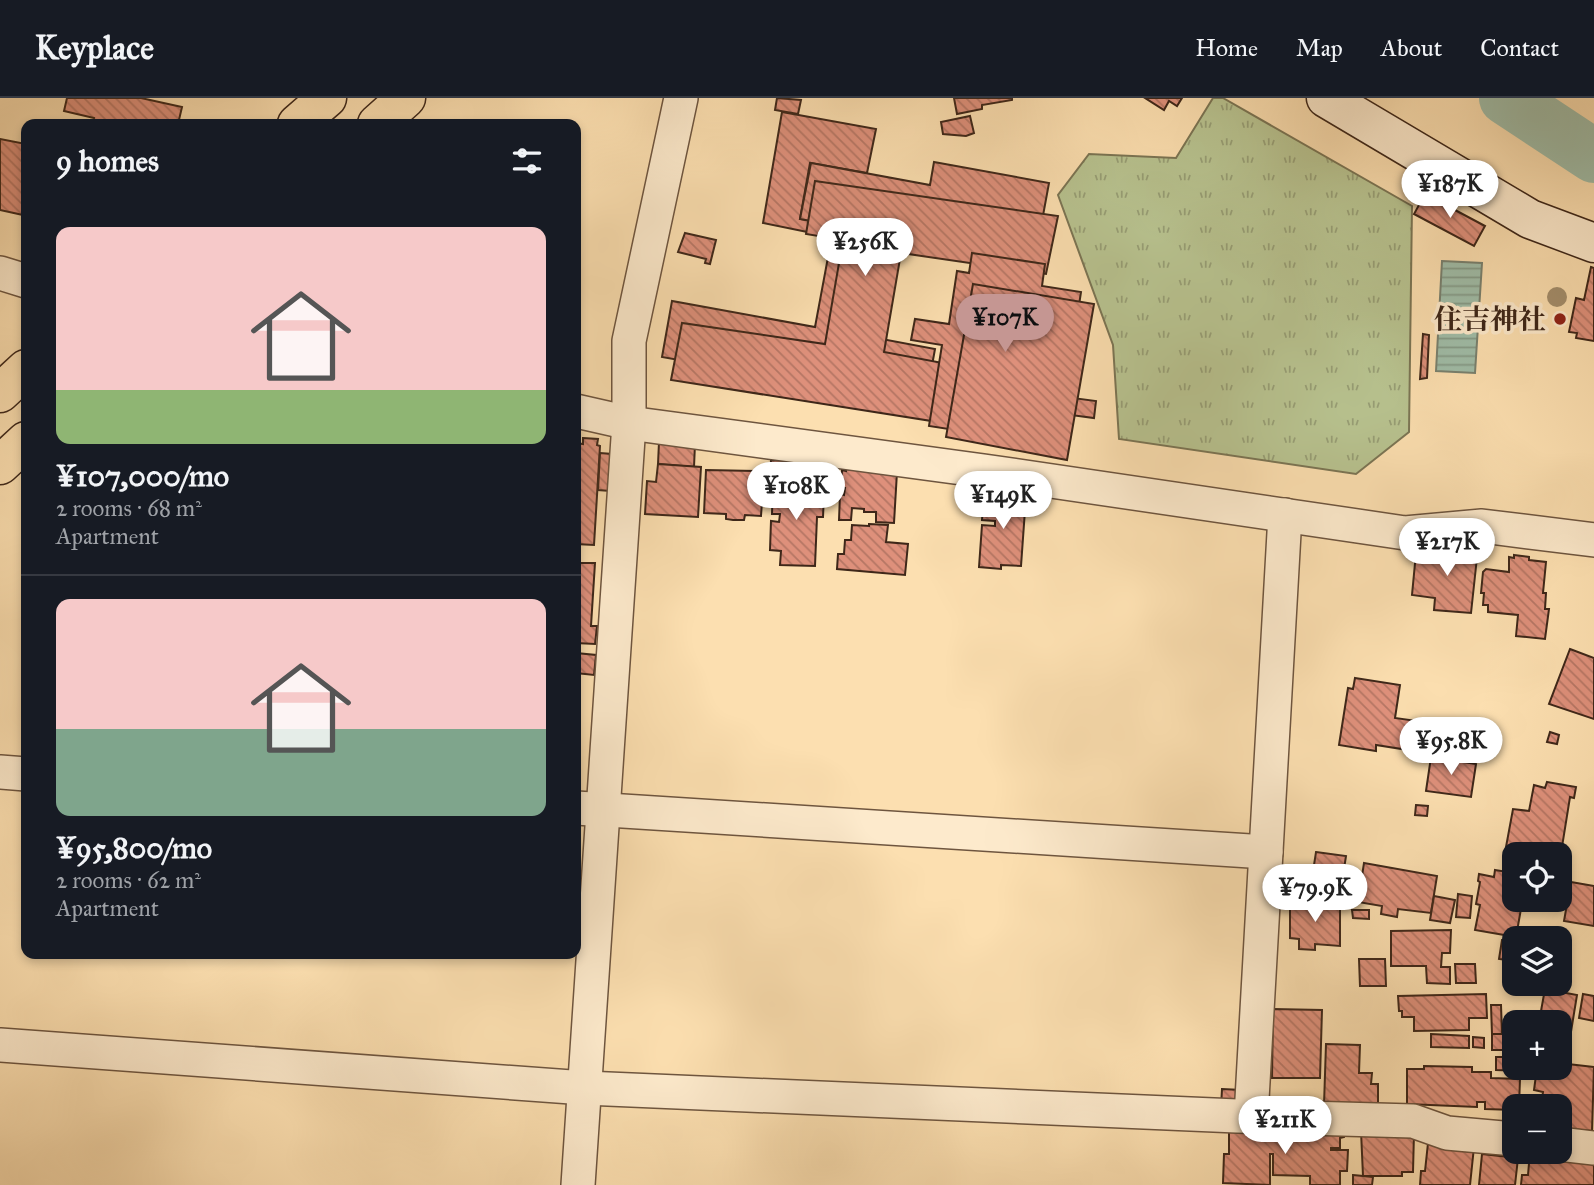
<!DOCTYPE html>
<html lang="en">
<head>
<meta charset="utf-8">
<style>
	body { margin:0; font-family:"IM FELL Great Primer","Noto Serif JP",serif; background:#20242c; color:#f1f3f6; height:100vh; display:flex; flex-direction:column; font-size:26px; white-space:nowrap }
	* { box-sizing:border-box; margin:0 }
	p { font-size:23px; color:#9ea1a6 }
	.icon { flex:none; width:38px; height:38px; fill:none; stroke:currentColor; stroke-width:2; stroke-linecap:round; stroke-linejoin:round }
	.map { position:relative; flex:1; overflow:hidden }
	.panel { position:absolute; left:21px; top:21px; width:560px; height:840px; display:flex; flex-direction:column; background:#171b24; border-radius:14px; box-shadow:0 4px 10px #0003 }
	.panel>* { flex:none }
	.fabs { position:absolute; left:1502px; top:744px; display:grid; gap:14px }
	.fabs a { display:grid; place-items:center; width:70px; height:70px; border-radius:14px; background:#171b24; box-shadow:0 4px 10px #0003; font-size:35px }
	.price { position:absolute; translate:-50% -60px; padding:0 16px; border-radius:24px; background:#fff; color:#222; font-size:23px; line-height:46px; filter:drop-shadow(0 2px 4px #0008) }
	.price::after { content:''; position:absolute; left:50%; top:42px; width:21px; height:16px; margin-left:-10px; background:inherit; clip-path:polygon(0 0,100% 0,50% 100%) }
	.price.selected { background:#c59692; color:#111 }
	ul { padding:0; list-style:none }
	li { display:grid; align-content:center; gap:14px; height:371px; padding:0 35px }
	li+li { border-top:2px solid #363941 }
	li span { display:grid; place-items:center; height:217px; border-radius:14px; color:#555 }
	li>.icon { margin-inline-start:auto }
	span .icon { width:126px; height:126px; fill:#fffc; stroke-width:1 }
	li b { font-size:30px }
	h2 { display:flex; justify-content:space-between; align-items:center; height:84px; padding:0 35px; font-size:30px }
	header { display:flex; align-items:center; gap:42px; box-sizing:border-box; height:98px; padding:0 35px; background:#171b24; border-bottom:2px solid #363941 }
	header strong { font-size:33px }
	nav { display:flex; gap:38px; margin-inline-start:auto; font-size:24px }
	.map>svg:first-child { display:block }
	.park { fill:url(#park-tufts); stroke:#7b7554; stroke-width:2 }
	.water { fill:url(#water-rules); stroke:#79816f; stroke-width:2 }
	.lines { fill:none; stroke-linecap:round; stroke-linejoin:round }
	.river { stroke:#a0bda8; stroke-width:54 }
	.building { fill:url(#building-back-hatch); stroke:#3e2719; stroke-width:2 }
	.street-casing { stroke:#6e553f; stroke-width:36 }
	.secondary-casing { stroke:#3e2719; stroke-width:41 }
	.highway-casing { stroke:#3e2719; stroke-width:41 }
	.street { stroke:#fdeacc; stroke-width:33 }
	.secondary { stroke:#fdeacc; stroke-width:38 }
	.highway { stroke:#fcdfb0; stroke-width:38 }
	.tree { fill:#a48f6d }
	.poi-dot { fill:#8f2418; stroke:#fdeacc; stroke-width:2.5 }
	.labels { text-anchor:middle; stroke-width:7; stroke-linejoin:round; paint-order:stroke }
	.poi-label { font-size:28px; font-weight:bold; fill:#3e2719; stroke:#fdeacc; text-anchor:end }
</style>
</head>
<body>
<header>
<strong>Keyplace</strong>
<nav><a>Home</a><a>Map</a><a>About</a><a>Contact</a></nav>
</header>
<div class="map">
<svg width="1594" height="1087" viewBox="0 0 1594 1087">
	<defs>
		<pattern id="park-tufts" width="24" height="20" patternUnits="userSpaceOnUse" patternTransform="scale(1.75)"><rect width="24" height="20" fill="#b8c390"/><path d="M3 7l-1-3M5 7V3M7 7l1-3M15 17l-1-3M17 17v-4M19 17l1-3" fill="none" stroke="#979e75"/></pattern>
		<pattern id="water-rules" width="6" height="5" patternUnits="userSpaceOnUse" patternTransform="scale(1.75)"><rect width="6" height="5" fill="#a0bda8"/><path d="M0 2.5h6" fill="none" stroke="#849a88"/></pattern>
		<pattern id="building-back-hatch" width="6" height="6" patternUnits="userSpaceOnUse" patternTransform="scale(1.75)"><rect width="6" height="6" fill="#de907b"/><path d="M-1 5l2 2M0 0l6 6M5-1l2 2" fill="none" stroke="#b57664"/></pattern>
	</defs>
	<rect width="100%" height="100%" fill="#fcdfb0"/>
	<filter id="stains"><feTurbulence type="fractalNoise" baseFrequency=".00286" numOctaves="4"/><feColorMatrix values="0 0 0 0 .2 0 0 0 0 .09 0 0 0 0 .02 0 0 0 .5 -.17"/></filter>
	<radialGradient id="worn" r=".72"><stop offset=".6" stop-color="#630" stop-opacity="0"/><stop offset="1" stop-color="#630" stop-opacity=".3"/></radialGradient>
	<!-- park -->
	<polygon class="park" points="1213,0 1223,0 1412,108 1409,334 1356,376 1119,341 1113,247 1058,97 1089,56 1176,60"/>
	<!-- water -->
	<polygon class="water" points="1442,163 1482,165 1475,275 1436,273"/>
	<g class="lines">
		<!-- river -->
		<polyline class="river" points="1506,0 1594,58"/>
	</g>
	<!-- building -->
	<g class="building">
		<polygon points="67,0 141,0 182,9 178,26 106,26 93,24 94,20 64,13"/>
		<polygon points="777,0 801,2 798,16 775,12"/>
		<polygon points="954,0 1012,0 1012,2 982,7 982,11 957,16"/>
		<polygon points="1145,0 1182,0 1177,8 1169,3 1164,12"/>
		<polygon points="782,14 876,31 867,75 810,65 800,121 834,127 832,139 763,125"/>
		<polygon points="970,18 974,35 966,38 943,36 941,24"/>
		<polygon points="0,41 26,46 26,101 23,117 0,112"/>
		<polygon points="934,64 1049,85 1035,161 890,134 871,239 935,251 925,306 662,259 672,203 815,229 834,127 800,121 811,65 930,87"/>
		<polygon points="815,83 1058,118 1046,176 901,155 884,254 948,266 938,324 671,282 682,225 825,246 843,142 806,136"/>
		<polygon points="1425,96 1485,128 1474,148 1414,116"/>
		<polygon points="685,135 716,142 710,166 705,165 706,161 678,154"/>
		<polygon points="972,155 1045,166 1042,188 1081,194 1065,299 1096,303 1094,320 1064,316 1059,348 929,328 942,247 911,242 915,221 949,226 957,173 969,175"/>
		<polygon points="1591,169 1594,170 1594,243 1576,240 1577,235 1569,234 1576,200 1584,202"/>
		<polygon points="973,186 1094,206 1067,362 946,339"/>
		<polygon points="1423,236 1429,237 1427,280 1420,281"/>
		<polygon points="583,340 598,341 597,347 600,348 594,447 576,446 576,345 583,346"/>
		<polygon points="659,344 695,346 694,369 658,366"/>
		<polygon points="600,355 612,356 610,393 598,392"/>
		<polygon points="771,362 805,363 805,380 770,379"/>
		<polygon points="658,366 701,369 698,419 645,416 647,383 656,384"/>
		<polygon points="846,371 897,374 894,425 876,424 876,414 864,414 864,411 852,410 851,422 839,422 840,396 844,397 845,390 841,390 842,372 846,373"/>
		<polygon points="706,372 755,373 755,381 766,381 766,390 763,390 761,418 745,417 744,422 733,422 726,421 726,416 704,415"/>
		<polygon points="773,381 788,382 788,386 818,386 818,396 824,396 823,419 817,419 815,468 780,467 781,453 770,452 771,423 779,424 780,416 772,416"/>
		<polygon points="984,395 1026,398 1021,468 1001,467 1001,471 979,469 982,427 995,428 995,423 982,422"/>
		<polygon points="869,426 888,427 886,444 908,446 905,477 837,471 838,456 844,456 845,442 851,442 852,427 869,428"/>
		<polygon points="1454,448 1478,450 1471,515 1434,512 1435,500 1412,497 1416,455 1419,455 1420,451 1446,453 1446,456 1452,456"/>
		<polygon points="1514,457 1529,459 1529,462 1546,464 1543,495 1546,495 1545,511 1549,511 1545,541 1516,538 1518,517 1488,514 1488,507 1483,507 1484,495 1481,495 1483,474 1486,471 1509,474 1509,459 1514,460"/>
		<polygon points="576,465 595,465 591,528 597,528 595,546 576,545"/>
		<polygon points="1570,551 1594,560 1594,621 1549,606"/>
		<polygon points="576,555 596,557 594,577 576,575"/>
		<polygon points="1355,580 1400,587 1395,620 1417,623 1416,631 1450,637 1446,658 1376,647 1376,653 1339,647 1348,590 1353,591"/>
		<polygon points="1550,634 1559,637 1557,646 1547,644"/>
		<polygon points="1431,659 1476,666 1471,699 1426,693"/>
		<polygon points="1547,684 1576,689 1574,700 1570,699 1562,749 1538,746 1537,755 1506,749 1513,711 1529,713 1534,687 1545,690"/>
		<polygon points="1416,707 1428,708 1427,718 1415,717"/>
		<polygon points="1316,754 1346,758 1342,784 1312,780"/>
		<polygon points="1364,765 1437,778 1431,815 1398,811 1397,819 1381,816 1382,808 1358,804"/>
		<polygon points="1495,772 1514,775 1514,802 1527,802 1526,806 1522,805 1516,839 1475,832 1480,807 1476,806 1480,784 1478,783 1479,776 1494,779"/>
		<polygon points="1559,782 1567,783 1562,811 1530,806 1531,802 1559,802"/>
		<polygon points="1571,784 1594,788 1594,828 1564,823"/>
		<polygon points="1458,796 1472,798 1470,820 1456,819"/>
		<polygon points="1434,798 1455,802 1450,825 1430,822"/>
		<polygon points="1290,802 1340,805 1340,848 1315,846 1315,852 1299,851 1299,841 1290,840"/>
		<polygon points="1352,812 1369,812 1369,821 1353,820"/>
		<polygon points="1451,832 1450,855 1442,855 1441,869 1450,869 1450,886 1427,885 1426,868 1391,868 1391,833"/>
		<polygon points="1502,842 1514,843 1514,863 1499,861"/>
		<polygon points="1359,861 1385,861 1386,888 1360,888"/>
		<polygon points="1455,866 1475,866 1476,885 1456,885"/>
		<polygon points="1545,891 1577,897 1569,946 1559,944 1559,924 1539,924"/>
		<polygon points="1486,896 1487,920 1469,920 1469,932 1414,933 1414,919 1402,919 1402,913 1399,913 1398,898"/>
		<polygon points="1583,896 1594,898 1594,923 1579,920"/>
		<polygon points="1491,907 1501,907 1502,936 1492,936"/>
		<polygon points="1273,911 1322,912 1320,980 1272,980"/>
		<polygon points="1431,936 1469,938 1469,950 1431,949"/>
		<rect x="1492" y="936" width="21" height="16"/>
		<polygon points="1473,939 1484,940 1484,950 1473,949"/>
		<polygon points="1326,946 1360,947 1359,975 1372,975 1371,986 1378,986 1378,1008 1324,1007"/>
		<polygon points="1496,959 1514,959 1514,970 1528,970 1528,973 1496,972"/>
		<polygon points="1559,965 1594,969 1592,1033 1559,1030 1559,1008 1541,1008 1543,994 1534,992 1537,970 1559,970"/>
		<polygon points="1424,968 1472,969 1472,974 1491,974 1491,980 1520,981 1519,1008 1514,1008 1514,1012 1485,1011 1485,1004 1477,1004 1477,1009 1407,1006 1407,971 1424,971"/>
		<polygon points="1222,991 1241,992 1240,1011 1221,1010"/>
		<polygon points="1229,1031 1344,1032 1344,1039 1340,1040 1340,1050 1331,1050 1331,1052 1348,1052 1347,1073 1340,1073 1340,1087 1310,1087 1310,1078 1273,1077 1273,1056 1270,1056 1270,1087 1223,1085 1224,1056 1229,1056"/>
		<polygon points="1361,1033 1414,1035 1413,1074 1402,1074 1402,1078 1363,1078"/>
		<polygon points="1428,1045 1474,1049 1470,1087 1420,1087 1421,1073 1425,1073"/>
		<polygon points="1530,1054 1546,1054 1594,1062 1594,1087 1521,1087 1522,1077 1528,1077"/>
		<polygon points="1482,1056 1518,1060 1515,1087 1479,1087"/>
		<polygon points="1353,1077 1373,1079 1372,1087 1353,1087"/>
	</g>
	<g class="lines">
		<!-- street casing -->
		<g class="street-casing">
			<g id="street">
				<polyline points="0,175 26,183"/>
				<polyline points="576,313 629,325 984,373 1405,435 1482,428 1594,442"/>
				<polyline points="0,674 26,676"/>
				<polyline points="576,710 1266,754"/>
				<polyline points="0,947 585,990 1237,1018 1413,1023 1447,1035 1514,1041"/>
				<polyline points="1251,1019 1285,417"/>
				<polyline points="1559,1046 1594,1050"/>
				<polyline points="578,1087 629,325 629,243 681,0"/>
			</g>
		</g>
		<!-- secondary casing -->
		<g class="secondary-casing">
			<polyline id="secondary" points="1326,0 1530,121 1594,145"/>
		</g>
		<!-- highway casing -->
		<g class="highway-casing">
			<g id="highway">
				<polyline points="297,26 327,0"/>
				<polyline points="377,26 406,0"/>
				<polyline points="0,295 26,271"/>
				<polyline points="0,367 26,343"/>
			</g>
		</g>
		<!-- street -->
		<use href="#street" class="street"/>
		<!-- secondary -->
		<use href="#secondary" class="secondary"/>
		<!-- highway -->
		<use href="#highway" class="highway"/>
	</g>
	<!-- trees -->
	<circle class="tree" cx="1557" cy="199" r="10"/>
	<!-- markers -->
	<circle class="poi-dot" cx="1560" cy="221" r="7"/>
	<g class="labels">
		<!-- poi labels -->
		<g class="poi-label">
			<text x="1546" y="231">住吉神社</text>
		</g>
	</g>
	<rect width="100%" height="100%" filter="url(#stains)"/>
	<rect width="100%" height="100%" fill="url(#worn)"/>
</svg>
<div class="fabs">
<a><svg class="icon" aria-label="locate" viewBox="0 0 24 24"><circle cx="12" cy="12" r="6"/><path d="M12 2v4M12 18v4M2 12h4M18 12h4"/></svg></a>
<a><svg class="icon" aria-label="layers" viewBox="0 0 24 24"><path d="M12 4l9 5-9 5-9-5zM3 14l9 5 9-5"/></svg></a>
<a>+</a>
<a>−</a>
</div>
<b class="price" style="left:1450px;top:122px">¥187K</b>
<b class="price" style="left:865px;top:180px">¥256K</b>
<b class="price selected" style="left:1005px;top:256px">¥107K</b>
<b class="price" style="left:796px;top:424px">¥108K</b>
<b class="price" style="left:1003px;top:433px">¥149K</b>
<b class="price" style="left:1447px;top:480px">¥217K</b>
<b class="price" style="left:1451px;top:679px">¥95.8K</b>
<b class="price" style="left:1315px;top:826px">¥79.9K</b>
<b class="price" style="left:1285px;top:1058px">¥211K</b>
<section class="panel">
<h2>9 homes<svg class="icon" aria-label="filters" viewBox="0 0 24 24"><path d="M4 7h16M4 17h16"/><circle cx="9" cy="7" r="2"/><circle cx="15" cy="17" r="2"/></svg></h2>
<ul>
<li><span style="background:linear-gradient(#f6c9c9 75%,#8fb573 0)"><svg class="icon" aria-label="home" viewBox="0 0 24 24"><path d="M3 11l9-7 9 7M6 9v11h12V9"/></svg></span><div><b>¥107,000/mo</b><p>2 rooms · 68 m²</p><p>Apartment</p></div></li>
<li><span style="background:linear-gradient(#f6c9c9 60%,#7fa58c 0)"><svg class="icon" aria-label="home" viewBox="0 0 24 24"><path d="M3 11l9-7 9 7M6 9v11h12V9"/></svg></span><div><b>¥95,800/mo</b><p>2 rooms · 62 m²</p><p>Apartment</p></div></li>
</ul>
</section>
</div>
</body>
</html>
